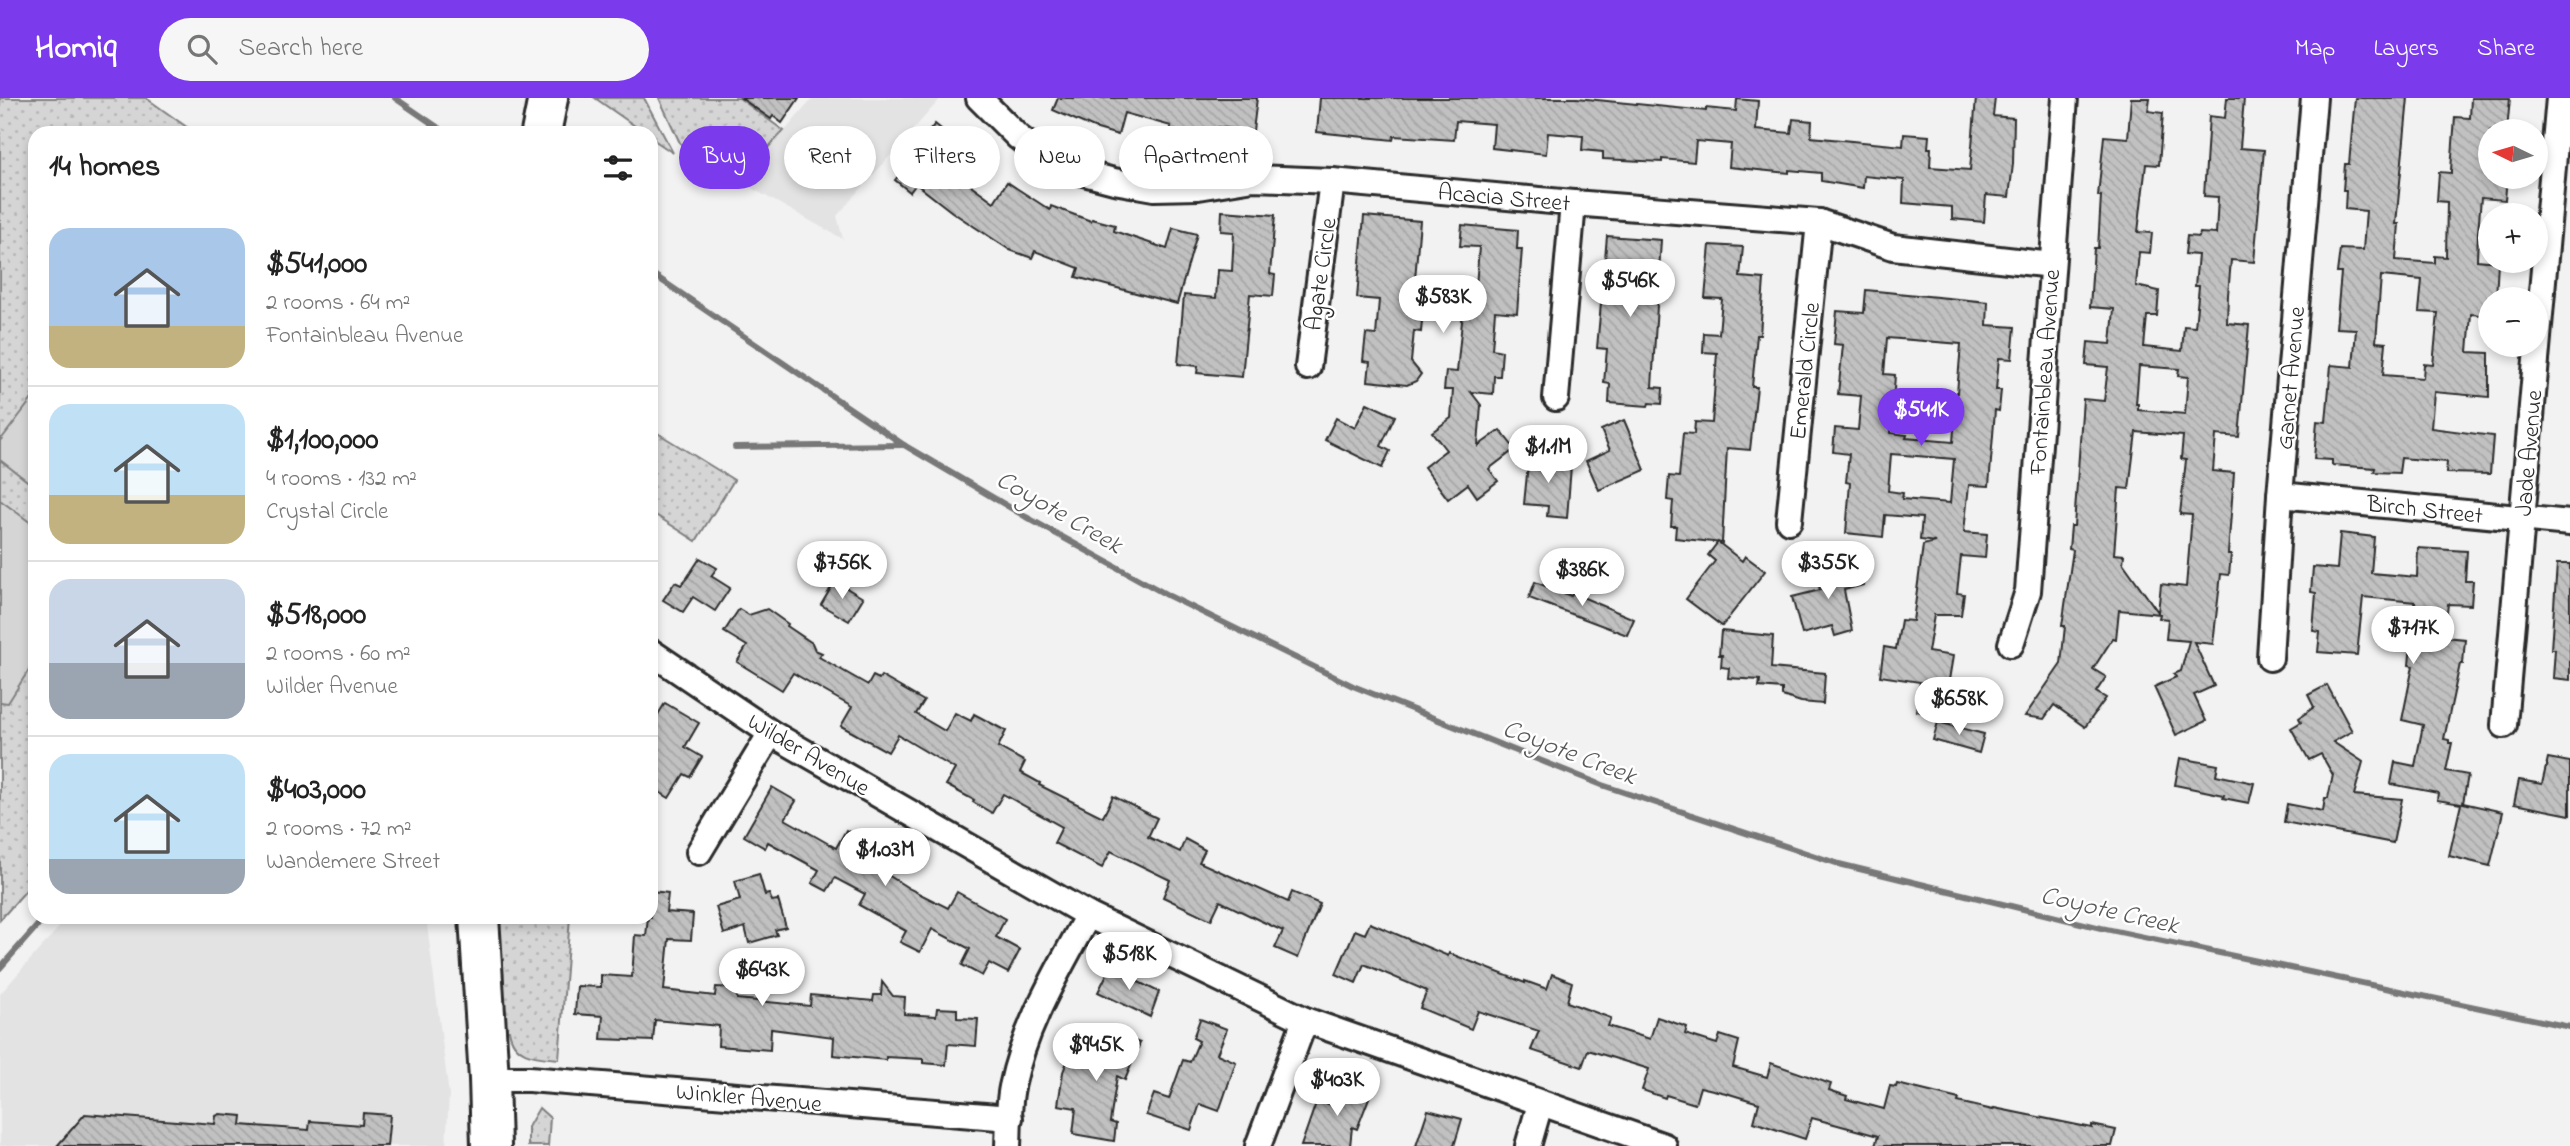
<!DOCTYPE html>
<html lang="en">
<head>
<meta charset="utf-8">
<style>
	body { margin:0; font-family:"Indie Flower",sans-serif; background:#f6f6f6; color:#222; height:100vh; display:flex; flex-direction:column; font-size:26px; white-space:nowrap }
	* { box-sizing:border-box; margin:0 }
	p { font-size:23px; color:#767676 }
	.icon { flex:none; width:38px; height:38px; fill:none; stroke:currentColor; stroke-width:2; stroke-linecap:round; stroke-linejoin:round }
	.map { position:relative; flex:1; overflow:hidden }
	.details { position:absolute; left:28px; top:28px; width:630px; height:798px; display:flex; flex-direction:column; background:#fff; border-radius:21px; box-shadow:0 4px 10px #0003 }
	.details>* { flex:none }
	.hud { position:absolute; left:679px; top:28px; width:665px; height:63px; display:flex; gap:14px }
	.needle { width:46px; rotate:275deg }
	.fabs { position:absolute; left:2478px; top:21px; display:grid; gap:14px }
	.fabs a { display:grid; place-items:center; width:70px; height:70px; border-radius:50%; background:#fff; box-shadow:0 4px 10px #0003; font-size:35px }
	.price { position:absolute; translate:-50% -60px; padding:0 16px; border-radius:24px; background:#fff; color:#222; font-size:23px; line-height:46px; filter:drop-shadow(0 2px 4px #0008) }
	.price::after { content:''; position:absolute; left:50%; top:42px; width:21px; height:16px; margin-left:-10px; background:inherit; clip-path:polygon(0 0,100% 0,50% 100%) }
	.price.active { background:#7c3aed; color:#fff }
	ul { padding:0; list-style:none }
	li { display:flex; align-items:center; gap:21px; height:175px; padding:0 21px }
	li+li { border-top:2px solid #e0e0e0 }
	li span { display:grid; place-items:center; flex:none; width:196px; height:140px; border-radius:21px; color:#555 }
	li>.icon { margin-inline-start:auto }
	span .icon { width:84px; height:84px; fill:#fffc; stroke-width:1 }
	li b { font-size:30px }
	h2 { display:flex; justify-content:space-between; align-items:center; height:84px; padding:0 21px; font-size:30px }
	.pill { padding:0 24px; border-radius:32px; background:#fff; box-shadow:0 4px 10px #0003; font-size:24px; line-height:63px }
	.pill.active { background:#7c3aed; color:#fff }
	header { display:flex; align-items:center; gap:42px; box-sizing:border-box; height:98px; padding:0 35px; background:#7c3aed; color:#fff }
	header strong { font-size:33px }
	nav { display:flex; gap:38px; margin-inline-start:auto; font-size:24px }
	.search { width:490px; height:63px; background:#f6f6f6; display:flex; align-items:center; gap:18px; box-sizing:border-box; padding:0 24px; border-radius:38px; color:#767676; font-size:26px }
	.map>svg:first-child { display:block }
	.built { fill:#e3e3e3 }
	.grass { fill:url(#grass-dots); stroke:#808080; stroke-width:2 }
	.pitch { fill:#d5d5d5; stroke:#808080; stroke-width:2 }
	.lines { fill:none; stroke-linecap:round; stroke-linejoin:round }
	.stream { stroke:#787878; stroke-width:6 }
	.building { fill:url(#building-back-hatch); stroke:#2b2b2b; stroke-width:2; fill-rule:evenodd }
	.minor-casing { stroke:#2b2b2b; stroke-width:30 }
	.primary-casing { stroke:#2b2b2b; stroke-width:44 }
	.minor { stroke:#fff; stroke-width:24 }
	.primary { stroke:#fff; stroke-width:38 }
	.labels { text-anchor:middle; stroke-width:5; stroke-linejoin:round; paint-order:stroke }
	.street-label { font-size:24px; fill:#2b2b2b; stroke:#fff }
	.water-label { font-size:26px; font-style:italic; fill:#585858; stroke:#fff }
</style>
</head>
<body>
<header>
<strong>Homiq</strong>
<div class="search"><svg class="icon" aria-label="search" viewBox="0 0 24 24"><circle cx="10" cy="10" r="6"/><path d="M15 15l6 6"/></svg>Search here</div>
<nav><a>Map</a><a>Layers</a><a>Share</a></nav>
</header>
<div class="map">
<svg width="2570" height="1048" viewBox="0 0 2570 1048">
	<defs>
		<pattern id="grass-dots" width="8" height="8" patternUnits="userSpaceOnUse" patternTransform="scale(1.75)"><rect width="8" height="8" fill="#d5d5d5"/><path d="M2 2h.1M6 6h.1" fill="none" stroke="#b7b7b7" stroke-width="1.8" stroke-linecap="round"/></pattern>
		<pattern id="building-back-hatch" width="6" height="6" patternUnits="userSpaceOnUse" patternTransform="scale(1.75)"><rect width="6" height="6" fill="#c1c1c1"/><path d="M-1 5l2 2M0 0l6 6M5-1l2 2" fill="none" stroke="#a6a6a6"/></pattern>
	</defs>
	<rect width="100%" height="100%" fill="#f2f2f2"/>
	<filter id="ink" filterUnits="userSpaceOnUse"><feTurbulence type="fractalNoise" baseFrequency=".0143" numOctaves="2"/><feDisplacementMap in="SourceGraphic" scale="14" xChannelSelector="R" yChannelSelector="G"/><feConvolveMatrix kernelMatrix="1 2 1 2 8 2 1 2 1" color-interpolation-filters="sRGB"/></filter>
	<g filter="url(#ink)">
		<!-- built -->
		<g class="built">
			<polygon points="813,0 941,0 837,118 843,141 735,81 784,34"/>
			<polygon points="68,819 426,819 449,997 446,1048 0,1048 0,896"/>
		</g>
		<!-- grass -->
		<g class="grass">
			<polygon points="0,0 146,0 195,35 35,35 35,782 0,822"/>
			<polygon points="595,0 644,0 673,55 651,40 651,35 645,35"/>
			<polygon points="659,0 739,0 784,33 737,82 716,73 680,45"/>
			<polygon points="651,331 734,382 696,443 651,414"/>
			<path d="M495,819H570L559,961C537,959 513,959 509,932H505Z"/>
			<polygon points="539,1010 550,1020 548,1048 528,1048 528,1029"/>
		</g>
		<!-- pitch -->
		<g class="pitch">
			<polygon points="35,297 35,389 0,362 0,343"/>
			<polygon points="0,402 35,428 35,562 8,605 0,604"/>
		</g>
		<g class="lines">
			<!-- stream -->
			<g class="stream">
				<polyline points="395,0 446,35"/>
				<polyline points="651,175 904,347 1026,419 1169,498 1353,588 1602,687 1839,766 2101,830 2570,929"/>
				<polyline points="735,349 904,347"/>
				<polyline points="0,870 45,819"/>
			</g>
		</g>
		<!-- building -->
		<g class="building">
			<polygon points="741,0 799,0 782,25 773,18 771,21"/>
			<polygon points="1058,0 1257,0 1253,33 1218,29 1217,36 1201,35 1201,41 1170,39 1171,28 1124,15 1118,37 1094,30 1053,12"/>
			<polygon points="1320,0 1577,0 1706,13 1706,10 1736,13 1737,1 1758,3 1756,32 1791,35 1793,21 1812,23 1811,39 1903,48 1904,36 1929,38 1928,50 1931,50 1930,69 1970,72 1976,0 1995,0 1993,18 2014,20 2013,66 2009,99 1986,97 1984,124 1952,121 1952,109 1903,105 1904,82 1864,78 1863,90 1821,83 1821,75 1789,72 1789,75 1729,69 1731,46 1696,43 1694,64 1662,61 1662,64 1603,61 1603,54 1582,52 1583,38 1548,35 1546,56 1492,50 1494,26 1456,23 1454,42 1394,38 1393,42 1317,34"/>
			<path d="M2131,0H2150L2148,13L2163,15L2159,67L2146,66L2138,134L2152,135L2150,155L2139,154L2136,188L2159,193L2157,218H2147L2144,249L2182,253L2184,228L2195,229L2199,188H2195L2198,157L2185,156L2187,138L2199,139L2200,135L2216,136L2218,99L2204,98L2209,18L2225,20L2227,0H2244L2240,50L2264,52L2254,164L2231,162L2228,197L2227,225L2249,227L2239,339L2216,337L2213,373L2234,375L2228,456H2231L2229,477L2221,476L2213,546L2194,544L2214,588L2194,597L2206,623L2176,637L2154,589L2176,579L2174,576L2181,573L2189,543L2166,541L2168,521L2159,520L2160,516L2119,512L2116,541L2113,540L2093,571L2106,579L2096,594L2106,600L2085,629L2054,607L2044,621L2025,618L2061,566L2065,528H2062L2073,452L2069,451L2071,428H2074L2083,301L2104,303L2108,269L2086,267L2088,244L2111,246L2114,211L2090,209L2094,150H2098L2101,98H2098L2104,38L2128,40ZM2139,268L2179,271L2178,278L2188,279L2185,316L2138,312V306H2136ZM2136,334L2183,338L2181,361L2186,362L2180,416L2192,417L2186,489L2161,486L2158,514L2123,465L2124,457L2114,456L2119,390L2129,391Z"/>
			<path d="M2355,0H2408L2396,126H2399L2396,162L2435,165V158L2446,159L2447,104L2437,103L2439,74L2451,75V72L2455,19L2470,20L2471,0H2510L2507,33H2490V79H2507L2505,102L2481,100L2478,134L2477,162L2498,164L2496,201H2490V218L2471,216L2468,254L2489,255V299L2434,294L2431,330L2493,338L2490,376L2446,375L2447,364L2401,360L2399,375L2374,374L2375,370L2332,367V362L2314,361L2317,323L2326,324L2331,267L2353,269L2356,231L2336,230L2341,175H2337L2340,151L2363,152L2366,113L2345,111L2346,92H2343L2345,66H2349ZM2381,178L2422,182L2419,214L2438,215L2433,267L2424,266L2423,280L2383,277L2386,245L2376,244Z"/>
			<polygon points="935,26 957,44 941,65 994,104 1007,84 1050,112 1051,108 1091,123 1092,121 1115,127 1114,133 1167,151 1173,130 1197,136 1177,206 1076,179 1079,170 1035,153 1032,160 1010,152 952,114 916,86 910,94 895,82 923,47 920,44"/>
			<polygon points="1222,113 1275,117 1270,176 1275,177 1273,198 1250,196 1242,279 1197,275 1198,268 1178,266 1184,197 1216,200 1218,172 1232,173 1234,134 1221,133"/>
			<polygon points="1364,118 1420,123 1415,181 1426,182 1425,192 1476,189 1479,149 1460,148 1462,127 1518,132 1517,151 1522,151 1517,215 1495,213 1492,251 1502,253 1500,278 1494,278 1493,296 1471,294 1481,307 1478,348 1500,332 1515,351 1489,371 1498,383 1477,399 1468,386 1448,401 1424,369 1446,352 1432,334 1451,320 1453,292 1444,292 1446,273 1457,274 1463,213 1423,212 1421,234 1414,233 1411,264 1421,276 1416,283 1407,287 1368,283 1370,264 1363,263 1366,236 1376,237 1379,202 1357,200"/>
			<polygon points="1607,138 1661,142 1652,289 1663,290 1662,306 1649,305 1648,308 1609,305 1610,286 1604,285 1607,251 1597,250"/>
			<polygon points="1710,147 1743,149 1740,179 1764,181 1760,237 1757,237 1752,289 1757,289 1750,352 1727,350 1722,445 1675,440 1676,428 1671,428 1673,403 1667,402 1669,378 1679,379 1683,335 1694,336 1695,324 1712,325 1717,255 1703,254 1704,235 1719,236 1722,201 1705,200"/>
			<path d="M1866,192L1988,204L1987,227L2015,229L2012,261L1999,260L1996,292H2001L1999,313L1995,312L1989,388L1969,387L1964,434L1987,436L1985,460L1961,458L1957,495L1964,496L1961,517H1934L1928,554L1953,558L1943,618L1916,613L1920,584L1880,578L1884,549L1896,551L1901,522L1913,523L1923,447L1935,444L1920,442L1922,420L1885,417L1883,439L1846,435L1850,385L1846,384L1849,356L1833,354L1835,330L1858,332L1861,298L1838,296L1843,247L1834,246L1837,213L1864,215ZM1887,240L1961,246L1953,344L1906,340L1907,337L1891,335L1895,277L1884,276ZM1891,356L1954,361L1950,405L1902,401L1903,395L1888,393Z"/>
			<polygon points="1367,305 1395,318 1381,348 1390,353 1382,370 1325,342 1336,320 1355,330"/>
			<polygon points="1624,322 1645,372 1599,392 1586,363 1610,352 1601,332"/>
			<polygon points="1529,356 1553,358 1552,366 1571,368 1567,420 1547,418 1548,408 1524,406"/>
			<polygon points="2340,435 2374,439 2371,475 2417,479 2418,450 2467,453 2465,483 2473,483 2471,507 2448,506 2444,539 2465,541 2463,566 2460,566 2444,641 2449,642 2449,645 2452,645 2446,673 2468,677 2463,705 2503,714 2490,768 2449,758 2461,706 2437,702 2438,695 2391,686 2395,664 2415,668 2423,627 2402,622 2413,568 2409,567 2415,504 2363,499 2357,557 2318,554 2320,534 2313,533 2316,495 2311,494 2313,469 2337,471"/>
			<polygon points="1718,444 1742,463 1745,458 1765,473 1722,528 1686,501 1715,463 1708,457"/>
			<polygon points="700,460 717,470 711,478 730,490 715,513 693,499 683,514 663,502 675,484 681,487 687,480"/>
			<polygon points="1857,464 1863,487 1844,492 1852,533 1835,538 1832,528 1802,536 1792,499 1820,492 1816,475"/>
			<polygon points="2557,466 2570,466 2570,582 2553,580 2555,551 2551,551"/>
			<polygon points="835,483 863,500 849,523 821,507"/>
			<polygon points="1535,484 1571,498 1573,495 1634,521 1627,537 1529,500"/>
			<polygon points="739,511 749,517 767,511 788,526 787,528 812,545 815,552 822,555 819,559 868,587 873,578 879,581 881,578 924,603 916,616 945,633 955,615 971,623 974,616 1006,633 998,649 1025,664 1020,674 1040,685 1039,687 1103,719 1113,698 1157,720 1148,739 1180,754 1185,741 1205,752 1199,764 1288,804 1292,794 1320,806 1298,860 1275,850 1283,833 1259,822 1220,803 1211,822 1163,799 1170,782 1111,753 1102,770 1054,745 1062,729 1003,696 992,715 973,704 974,702 946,687 955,671 898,637 888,654 841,628 852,609 793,575 782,592 758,577 737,564 747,548 724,534"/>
			<polygon points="1721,533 1773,538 1771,570 1825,575 1823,606 1801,604 1782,598 1782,591 1759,589 1760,582 1728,580 1729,570 1721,569 1722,557 1719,557"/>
			<polygon points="2327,587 2352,633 2333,644 2363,664 2354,697 2402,701 2393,745 2284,724 2287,706 2323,713 2325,700 2328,700 2333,677 2321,656 2309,662 2291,630 2301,624 2299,620 2314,609 2308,597"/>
			<polygon points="665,605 699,625 685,649 702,659 690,679 684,676 669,700 651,689 651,628"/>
			<polygon points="1938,624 1984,636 1979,655 1933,642"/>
			<polygon points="2180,660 2218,667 2216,677 2254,685 2249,705 2223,700 2224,697 2175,687"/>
			<polygon points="2548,660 2570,664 2570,717 2514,706 2519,682 2542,686"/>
			<polygon points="772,689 796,703 785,721 836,750 846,732 867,743 864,748 894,765 888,777 910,791 948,810 957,794 1005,821 996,839 1020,852 1008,875 989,865 982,878 962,867 970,851 932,831 920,854 900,844 906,833 859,807 865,796 835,780 827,793 812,785 819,772 768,744 765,750 744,738"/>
			<polygon points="759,776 765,797 769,796 772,803 778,802 786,829 775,832 777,837 749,845 745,829 724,836 716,809 740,802 735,783"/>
			<polygon points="651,793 668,795 666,814 693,816 691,842 669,841 664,892 715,898 716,889 738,890 737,901 810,908 811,897 873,903 874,897 881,897 882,884 893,898 905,899 904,916 936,918 937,910 957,911 957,920 978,921 976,948 948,946 946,967 923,965 923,961 886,959 886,962 833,957 834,939 771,931 770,952 718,948 719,928 655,922 653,943 601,941 603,918 575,916 577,888 601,889 601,877 632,879 635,837 646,838 648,819 651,819"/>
			<polygon points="1370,825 1448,858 1449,855 1525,885 1525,883 1547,891 1552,876 1572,884 1567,904 1611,920 1608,928 1650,941 1657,919 1687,929 1685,936 1717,946 1720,937 1739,943 1733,969 1767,979 1771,965 1831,986 1829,992 1847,998 1846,1001 1884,1011 1890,988 1896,989 1897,986 1959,1001 1958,1004 1993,1012 1994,1010 2092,1030 2092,1027 2116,1032 2112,1048 1875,1048 1878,1038 1812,1020 1805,1041 1754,1024 1759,1005 1726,995 1700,989 1695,1006 1666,997 1665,1000 1642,992 1649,971 1588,952 1582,969 1531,952 1539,933 1478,913 1471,931 1420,910 1427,893 1364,866 1356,885 1336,876 1355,832 1365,836"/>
			<polygon points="1110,870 1159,894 1150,919 1098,894"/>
			<polygon points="1200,921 1227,931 1217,956 1236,964 1219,1013 1200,1006 1191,1032 1146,1017 1154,996 1169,1001 1183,962 1190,964 1199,943 1193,940"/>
			<polygon points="1099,929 1140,945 1125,982 1117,978 1110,1024 1116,1026 1114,1043 1073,1036 1076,1010 1058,1007 1063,974 1073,948 1089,955"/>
			<polygon points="1346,983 1372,992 1357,1031 1352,1029 1350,1048 1301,1048 1317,1002 1337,1009"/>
			<polygon points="1428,1012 1462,1021 1454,1048 1416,1048"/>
			<polygon points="363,1015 390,1017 387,1048 57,1048 85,1016 215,1026 216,1018 220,1016 242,1018 241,1027 309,1032 310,1023 362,1027"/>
		</g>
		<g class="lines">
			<!-- minor casing -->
			<g class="minor-casing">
				<g id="minor">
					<polyline points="979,0 1018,39 1040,56 1076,73 1114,83 1154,90 1198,89 1253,80 1332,83 1573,105 1819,124 1893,149 2052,167"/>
					<polyline points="1308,269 1332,83"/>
					<polyline points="1556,300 1573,105"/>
					<polyline points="2280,397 2570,425"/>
					<polyline points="1789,423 1819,124"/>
					<polyline points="2011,546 2028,493 2065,0"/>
					<polyline points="651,554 771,635 1088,817 1305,922 1664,1048"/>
					<polyline points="2270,560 2280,397 2314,0"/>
					<polyline points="2504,627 2559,0"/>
					<polyline points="699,754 771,635"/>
					<polyline points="489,981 529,981 1010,1020"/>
					<path d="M1008,1048C1009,1029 1008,1008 1012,989C1025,926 1058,873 1088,817"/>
					<polyline points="1258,1048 1305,922"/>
					<polyline points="1528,1048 1540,1006"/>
				</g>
			</g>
			<!-- primary casing -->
			<g class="primary-casing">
				<g id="primary">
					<polyline points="541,35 548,0"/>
					<polyline points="479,819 489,981 491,1048"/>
				</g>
			</g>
			<!-- minor -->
			<use href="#minor" class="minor"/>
			<!-- primary -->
			<use href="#primary" class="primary"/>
		</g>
	</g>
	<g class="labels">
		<!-- street labels -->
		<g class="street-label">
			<text transform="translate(1504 99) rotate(5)" y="8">Acacia Street</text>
			<text transform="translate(1320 176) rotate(-82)" y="8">Agate Circle</text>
			<text transform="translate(1804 273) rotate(-84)" y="8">Emerald Circle</text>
			<text transform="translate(2044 274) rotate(-86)" y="8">Fontainbleau Avenue</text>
			<text transform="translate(2290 280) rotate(-85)" y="8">Garnet Avenue</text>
			<text transform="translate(2528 355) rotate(-85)" y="8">Jade Avenue</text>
			<text transform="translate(2425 411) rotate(6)" y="8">Birch Street</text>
			<text transform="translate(809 656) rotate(31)" y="8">Wilder Avenue</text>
			<text transform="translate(749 999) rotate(5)" y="8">Winkler Avenue</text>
		</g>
		<!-- water labels -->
		<g class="water-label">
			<text transform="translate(1060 413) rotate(30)" y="9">Coyote Creek</text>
			<text transform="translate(1570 653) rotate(21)" y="9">Coyote Creek</text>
			<text transform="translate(2110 811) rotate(13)" y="9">Coyote Creek</text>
		</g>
	</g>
</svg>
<div class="fabs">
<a><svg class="needle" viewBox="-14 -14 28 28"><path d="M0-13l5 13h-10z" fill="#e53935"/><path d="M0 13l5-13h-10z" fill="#767676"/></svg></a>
<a>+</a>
<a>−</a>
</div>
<b class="price" style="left:1630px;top:221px">$546K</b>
<b class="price" style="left:1443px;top:237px">$583K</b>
<b class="price active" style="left:1921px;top:350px">$541K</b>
<b class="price" style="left:1548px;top:387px">$1.1M</b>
<b class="price" style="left:842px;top:503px">$756K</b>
<b class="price" style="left:1828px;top:503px">$355K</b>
<b class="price" style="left:1582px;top:510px">$386K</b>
<b class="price" style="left:2413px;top:568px">$717K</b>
<b class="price" style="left:1959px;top:639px">$658K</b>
<b class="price" style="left:885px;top:790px">$1.03M</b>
<b class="price" style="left:1129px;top:894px">$518K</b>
<b class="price" style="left:762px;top:910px">$643K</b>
<b class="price" style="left:1096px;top:985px">$945K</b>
<b class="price" style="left:1337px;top:1020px">$403K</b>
<div class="hud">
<a class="pill active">Buy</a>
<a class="pill">Rent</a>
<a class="pill">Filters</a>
<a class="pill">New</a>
<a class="pill">Apartment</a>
</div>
<section class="details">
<h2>14 homes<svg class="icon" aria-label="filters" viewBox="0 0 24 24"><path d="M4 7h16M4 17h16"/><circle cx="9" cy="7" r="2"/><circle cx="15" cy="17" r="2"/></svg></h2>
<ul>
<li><span style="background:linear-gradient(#a9c7e8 70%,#c2b280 0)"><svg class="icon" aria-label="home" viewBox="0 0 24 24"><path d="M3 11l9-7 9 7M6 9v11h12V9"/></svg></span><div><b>$541,000</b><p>2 rooms · 64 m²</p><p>Fontainbleau Avenue</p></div></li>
<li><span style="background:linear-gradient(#bfe0f5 65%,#c2b280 0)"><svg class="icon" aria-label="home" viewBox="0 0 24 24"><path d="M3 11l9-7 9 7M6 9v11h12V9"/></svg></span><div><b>$1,100,000</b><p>4 rooms · 132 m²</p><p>Crystal Circle</p></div></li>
<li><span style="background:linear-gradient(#c9d6e8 60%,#9aa5b1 0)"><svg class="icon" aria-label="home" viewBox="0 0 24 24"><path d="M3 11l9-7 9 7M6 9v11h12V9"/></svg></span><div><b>$518,000</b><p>2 rooms · 60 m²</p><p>Wilder Avenue</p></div></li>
<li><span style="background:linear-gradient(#bfe0f5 75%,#9aa5b1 0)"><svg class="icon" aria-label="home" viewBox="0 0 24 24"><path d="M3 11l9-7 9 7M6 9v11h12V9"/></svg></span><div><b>$403,000</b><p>2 rooms · 72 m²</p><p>Wandemere Street</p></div></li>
</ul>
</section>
</div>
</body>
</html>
